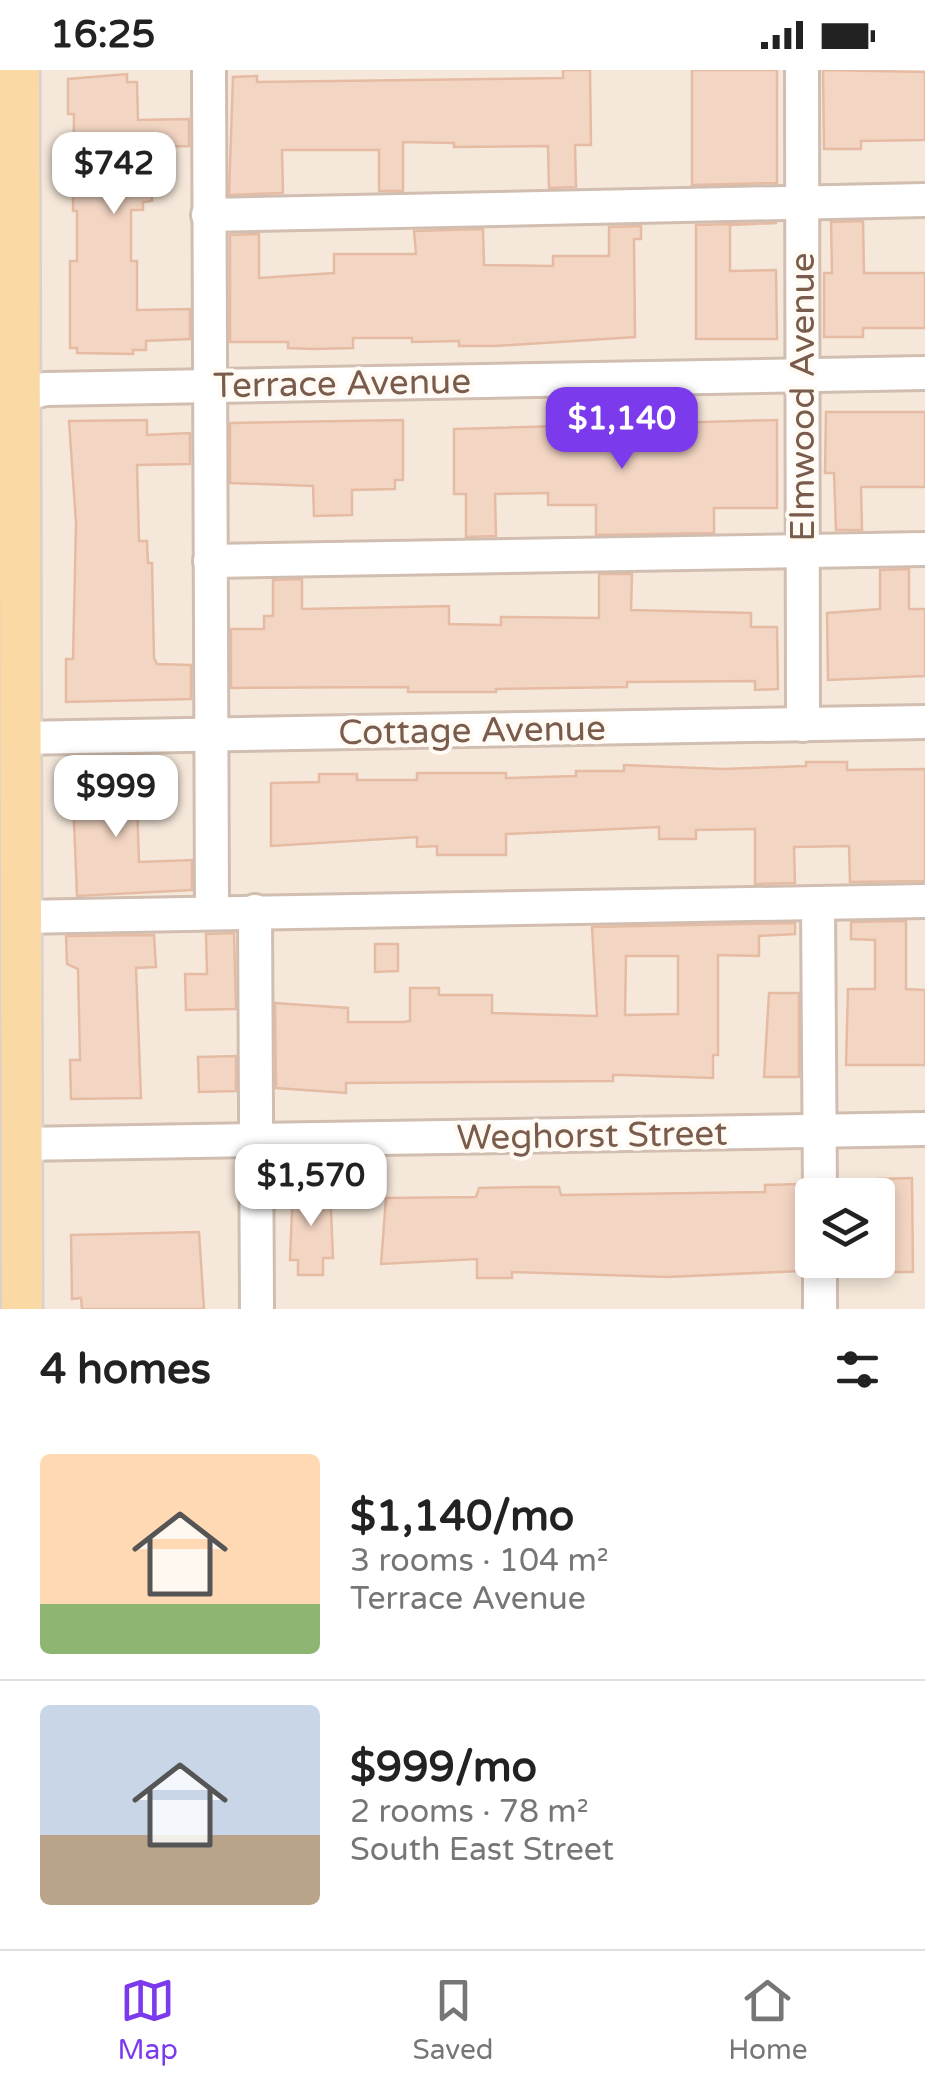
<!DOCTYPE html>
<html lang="en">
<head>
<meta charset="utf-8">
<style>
	body { margin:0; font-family:"Varela Round",sans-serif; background:#f6f6f6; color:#222; height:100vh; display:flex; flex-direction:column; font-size:38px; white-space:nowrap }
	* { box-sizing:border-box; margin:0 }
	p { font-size:32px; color:#767676 }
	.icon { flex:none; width:55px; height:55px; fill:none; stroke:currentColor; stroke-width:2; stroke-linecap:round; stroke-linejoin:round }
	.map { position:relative; height:1239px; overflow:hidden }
	.side { display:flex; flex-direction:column; background:#fff; flex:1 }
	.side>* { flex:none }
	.tools { position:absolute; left:795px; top:1108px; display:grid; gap:20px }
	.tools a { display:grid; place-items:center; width:100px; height:100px; border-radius:10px; background:#fff; box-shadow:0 5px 15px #0003; font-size:50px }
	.price { position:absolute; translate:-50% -85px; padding:0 22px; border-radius:20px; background:#fff; color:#222; font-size:32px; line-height:65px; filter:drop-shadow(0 2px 5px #0008) }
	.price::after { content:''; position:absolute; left:50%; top:60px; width:30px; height:22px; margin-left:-15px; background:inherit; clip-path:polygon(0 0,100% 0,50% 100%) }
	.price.current { background:#7c3aed; color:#fff }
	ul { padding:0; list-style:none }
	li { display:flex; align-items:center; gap:30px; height:250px; padding:0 40px }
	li+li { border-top:2px solid #e0e0e0 }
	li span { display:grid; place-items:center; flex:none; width:280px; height:200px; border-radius:10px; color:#555 }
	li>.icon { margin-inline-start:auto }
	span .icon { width:120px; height:120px; fill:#fffc; stroke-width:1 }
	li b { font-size:42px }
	h2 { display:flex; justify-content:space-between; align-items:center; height:120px; padding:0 40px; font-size:42px }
	.status { display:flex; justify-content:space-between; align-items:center; height:70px; padding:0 50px; background:#fff; direction:ltr }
	.status svg { height:28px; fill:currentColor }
	.dock { display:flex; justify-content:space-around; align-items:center; height:140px; border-top:2px solid #e0e0e0; background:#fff; font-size:28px; color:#767676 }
	.dock a { display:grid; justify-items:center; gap:5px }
	.dock .current { color:#7c3aed }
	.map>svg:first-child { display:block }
	.residential { fill:#f5e8da; fill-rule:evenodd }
	.building { fill:#f3d5c3; stroke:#e6bba3; stroke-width:2.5; fill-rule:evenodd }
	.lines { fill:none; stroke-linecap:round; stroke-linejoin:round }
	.minor-casing { stroke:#d1beb0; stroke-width:38 }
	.major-casing { stroke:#dad1cd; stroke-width:45 }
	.minor { stroke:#fff; stroke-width:32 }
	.major { stroke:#fbd9a5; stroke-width:40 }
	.labels { text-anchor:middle; stroke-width:8; stroke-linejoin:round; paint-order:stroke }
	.street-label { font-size:35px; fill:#7a5c4d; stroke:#fffaf3 }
</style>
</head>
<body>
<div class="status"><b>16:25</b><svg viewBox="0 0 49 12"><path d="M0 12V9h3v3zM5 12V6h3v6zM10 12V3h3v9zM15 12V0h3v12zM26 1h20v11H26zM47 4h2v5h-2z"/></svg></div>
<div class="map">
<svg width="925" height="1239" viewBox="0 0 925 1239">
	<rect width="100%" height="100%" fill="#fdf6ec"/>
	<!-- residential -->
	<path class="residential" d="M0,0H925V1239H0ZM812,1125H878V1190H812Z"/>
	<!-- building -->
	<g class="building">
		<polygon points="563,0 590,0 591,75 575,75 576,117 549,118 548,76 454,77 454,73 403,72 403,121 379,121 379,80 282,80 283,123 229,125 233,7 257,6 257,12 563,8"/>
		<polygon points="692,0 777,0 777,113 692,115"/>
		<polygon points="823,0 925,2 925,70 861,71 861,79 824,79"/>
		<polygon points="127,4 127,12 137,12 138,50 189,49 189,76 151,77 152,131 143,132 143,140 131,140 131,191 137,191 137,240 190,239 190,269 146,271 146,280 133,280 133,284 77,283 77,278 70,278 70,191 77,191 77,141 73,141 74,44 68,44 68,9"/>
		<polygon points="863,151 864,203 925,203 925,258 863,258 863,267 824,267 824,203 832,203 831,152"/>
		<polygon points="777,153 730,155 730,201 776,200 777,269 696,269 696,155"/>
		<polygon points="641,156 641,169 634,169 635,267 495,276 459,276 459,271 412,272 412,268 353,268 353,278 313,279 288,278 288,272 230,272 230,165 259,164 259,208 334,203 334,184 416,184 414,161 483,159 484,195 553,196 553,186 609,186 609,157"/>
		<polygon points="826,342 925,342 925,417 861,417 862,460 836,460 834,403 825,403"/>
		<polygon points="147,350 147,365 190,363 190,394 137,395 139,471 147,471 148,493 152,493 154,588 157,594 191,595 191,629 66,632 66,589 73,589 76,453 69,351"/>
		<polygon points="403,350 403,410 395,410 395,419 352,420 352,445 314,446 313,416 230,413 230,353"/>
		<polygon points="777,350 777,438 714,438 714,463 596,465 596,435 548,435 548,423 495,424 496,466 466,467 466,424 454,424 454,359"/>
		<polygon points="909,499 909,539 925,539 925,606 828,610 827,543 880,539 880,500"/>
		<polygon points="599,504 632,504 631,540 751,543 751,557 777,557 778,619 755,620 755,611 627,612 627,617 496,619 496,622 408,622 408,617 231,618 231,559 264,559 264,546 273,546 273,510 302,509 302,539 449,536 449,554 501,555 501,547 599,548"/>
		<polygon points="806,692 847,692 847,700 925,699 925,811 850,812 849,776 794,777 795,813 755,814 755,759 696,760 696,769 659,769 659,757 506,764 506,785 437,785 437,776 417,777 417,767 271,776 271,713 319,712 319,704 357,704 357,710 417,710 417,703 506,703 506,708 576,706 576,701 624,701 624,695 723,699 806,696"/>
		<polygon points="118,699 136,702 139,792 192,790 192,820 77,826 72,703"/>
		<polygon points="906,851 906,919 925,920 925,995 846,995 848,919 875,919 875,870 851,869 851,852"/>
		<path d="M795,853V864L759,866V886L718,885V985H713V1008L622,1005H613V1011L346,1013V1023L276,1018L275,933L348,938V952H404L410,951V918H439V925H492V943L597,946L592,857ZM626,886H678V944L625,945Z"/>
		<polygon points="234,863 236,939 186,940 185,904 207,904 206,864"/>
		<polygon points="154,865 156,897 136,898 141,1028 71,1029 70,990 80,990 78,899 67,894 66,866"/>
		<polygon points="375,874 398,874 398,901 375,902"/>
		<polygon points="769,923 799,923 799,1007 764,1007"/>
		<polygon points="236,986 236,1021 199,1022 198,987"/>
		<polygon points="912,1108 913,1202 878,1202 878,1109"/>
		<polygon points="799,1114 804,1179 800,1201 667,1207 512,1202 512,1208 477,1208 477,1189 381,1194 386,1128 476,1127 479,1118 526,1117 559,1117 561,1125 765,1122 765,1115"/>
		<polygon points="293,1117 330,1117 333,1188 323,1188 323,1205 298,1205 298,1190 290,1190"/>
		<polygon points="199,1162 204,1239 82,1239 81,1228 72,1229 71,1165"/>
	</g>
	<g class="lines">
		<!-- minor casing -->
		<g class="minor-casing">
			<g id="minor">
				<polyline points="209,0 212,842"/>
				<polyline points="802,0 803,655"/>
				<polyline points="208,145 925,130"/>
				<polyline points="0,329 46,319 925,303"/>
				<polyline points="210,491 925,479"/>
				<polyline points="18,668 925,652"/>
				<polyline points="818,833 820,1125"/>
				<polyline points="255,841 257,1239"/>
				<polyline points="19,847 925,831"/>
				<polyline points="20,1074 925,1059"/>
				<polyline points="820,1239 820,1190"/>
			</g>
		</g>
		<!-- major casing -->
		<g class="major-casing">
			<polyline id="major" points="19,0 22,1239"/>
		</g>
		<!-- minor -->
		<use href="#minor" class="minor"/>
		<!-- major -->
		<use href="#major" class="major"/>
	</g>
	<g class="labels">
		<!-- street labels -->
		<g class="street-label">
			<text transform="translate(342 313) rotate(-1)" y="12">Terrace Avenue</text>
			<text transform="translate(802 327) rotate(-90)" y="12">Elmwood Avenue</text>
			<text transform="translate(472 660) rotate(-1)" y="12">Cottage Avenue</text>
			<text transform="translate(592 1065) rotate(-1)" y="12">Weghorst Street</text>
		</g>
	</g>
</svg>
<div class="tools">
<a><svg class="icon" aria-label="layers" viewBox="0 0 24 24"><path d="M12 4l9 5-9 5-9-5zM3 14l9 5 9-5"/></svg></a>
</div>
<b class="price" style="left:114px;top:147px">$742</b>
<b class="price current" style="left:622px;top:402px">$1,140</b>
<b class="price" style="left:116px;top:770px">$999</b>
<b class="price" style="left:311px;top:1159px">$1,570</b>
</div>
<section class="side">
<h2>4 homes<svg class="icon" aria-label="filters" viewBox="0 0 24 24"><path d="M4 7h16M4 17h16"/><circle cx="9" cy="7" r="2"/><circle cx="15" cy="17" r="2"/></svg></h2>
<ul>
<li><span style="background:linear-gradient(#ffd9b3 75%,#8fb573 0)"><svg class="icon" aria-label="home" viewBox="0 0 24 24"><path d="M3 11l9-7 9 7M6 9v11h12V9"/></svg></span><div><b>$1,140/mo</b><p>3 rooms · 104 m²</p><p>Terrace Avenue</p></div></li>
<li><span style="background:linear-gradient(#c9d6e8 65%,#b9a48a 0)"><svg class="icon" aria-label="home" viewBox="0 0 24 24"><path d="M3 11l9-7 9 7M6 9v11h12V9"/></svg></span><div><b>$999/mo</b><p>2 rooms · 78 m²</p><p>South East Street</p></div></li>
</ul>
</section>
<nav class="dock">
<a class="current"><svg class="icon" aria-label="map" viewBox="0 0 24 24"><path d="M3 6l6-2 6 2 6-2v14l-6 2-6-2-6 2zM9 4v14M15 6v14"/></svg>Map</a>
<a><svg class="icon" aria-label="saved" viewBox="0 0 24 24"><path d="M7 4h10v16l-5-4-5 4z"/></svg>Saved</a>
<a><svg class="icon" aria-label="home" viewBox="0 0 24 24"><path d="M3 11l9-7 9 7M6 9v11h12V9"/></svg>Home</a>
</nav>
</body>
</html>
